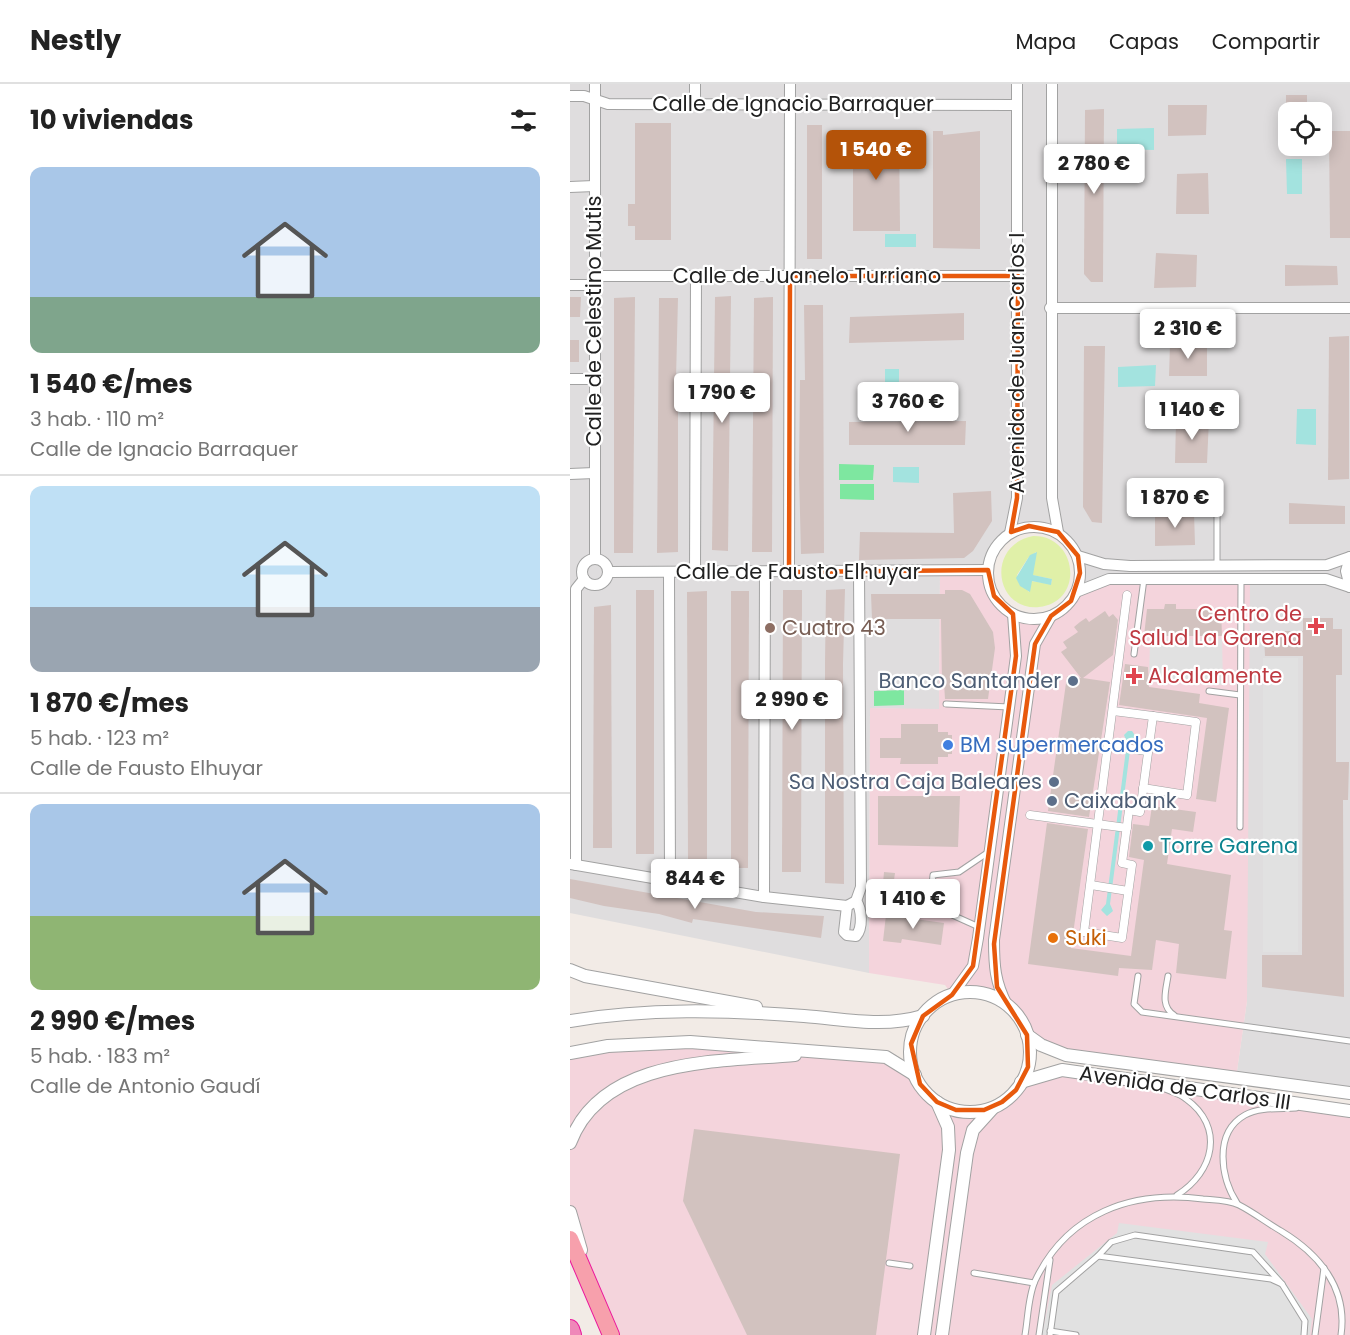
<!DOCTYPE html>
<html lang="es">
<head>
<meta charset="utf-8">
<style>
	body { margin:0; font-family:Poppins,sans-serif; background:#f2f2f2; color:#222; height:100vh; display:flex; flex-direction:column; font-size:22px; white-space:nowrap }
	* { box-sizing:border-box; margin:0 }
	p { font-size:20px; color:#767676 }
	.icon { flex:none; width:33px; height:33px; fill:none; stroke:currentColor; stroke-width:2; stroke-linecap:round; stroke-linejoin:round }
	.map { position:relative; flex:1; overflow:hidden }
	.sheet { display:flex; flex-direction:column; background:#fff; width:570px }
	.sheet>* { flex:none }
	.fabs { position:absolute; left:708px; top:18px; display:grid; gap:12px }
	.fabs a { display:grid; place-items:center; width:54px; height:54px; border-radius:12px; background:#fff; box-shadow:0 3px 15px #0003; font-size:30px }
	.price { position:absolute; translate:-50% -51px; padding:0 14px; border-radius:6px; background:#fff; color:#222; font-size:20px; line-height:39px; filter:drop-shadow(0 2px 3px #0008) }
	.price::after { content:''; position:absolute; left:50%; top:36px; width:18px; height:14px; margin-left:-9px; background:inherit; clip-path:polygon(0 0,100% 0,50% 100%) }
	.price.current { background:#b45309; color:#fff }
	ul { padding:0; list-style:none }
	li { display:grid; align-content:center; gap:12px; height:318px; padding:0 30px }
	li+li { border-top:2px solid #e0e0e0 }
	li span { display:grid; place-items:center; height:186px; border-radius:12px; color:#555 }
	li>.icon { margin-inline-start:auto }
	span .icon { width:108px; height:108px; fill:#fffc; stroke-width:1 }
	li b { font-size:26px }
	h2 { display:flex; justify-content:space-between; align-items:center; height:72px; padding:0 30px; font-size:26px }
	header { display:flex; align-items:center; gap:36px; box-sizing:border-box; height:84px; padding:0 30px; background:#fff; border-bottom:2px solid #e0e0e0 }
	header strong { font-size:28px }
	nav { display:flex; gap:33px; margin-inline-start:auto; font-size:21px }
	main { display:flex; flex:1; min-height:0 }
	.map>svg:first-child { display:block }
	.residential { fill:#dfddde; fill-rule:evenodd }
	.commercial { fill:#f4d4dc }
	.grass { fill:#e0f0a8; fill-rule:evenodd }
	.pitch { fill:#7ee7a0 }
	.parking { fill:#e1e1e1 }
	.water { fill:#a3e3df }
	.building { fill:#d2c2bf }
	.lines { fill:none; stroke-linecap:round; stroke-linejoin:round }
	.service-casing { stroke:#a2a2a2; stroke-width:7 }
	.pedestrian-casing { stroke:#a2a2a2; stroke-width:9 }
	.minor-casing { stroke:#a2a2a2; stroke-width:12 }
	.tertiary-casing { stroke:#a2a2a2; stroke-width:14 }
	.trunk-casing { stroke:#eb189d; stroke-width:18 }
	.motorway-casing { stroke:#eb189d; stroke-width:20 }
	.service { stroke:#fff; stroke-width:5 }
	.pedestrian { stroke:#fff; stroke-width:8 }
	.minor { stroke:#fff; stroke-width:10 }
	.tertiary { stroke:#fff; stroke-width:12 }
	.trunk { stroke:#f7a0ac; stroke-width:16 }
	.motorway { stroke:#ef88b9; stroke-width:18 }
	.marked { fill:none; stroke:#e8590c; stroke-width:4.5; stroke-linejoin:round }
	.health-dot { fill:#e0444e; stroke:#fff; stroke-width:2 }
	.education-dot { fill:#8d6e63; stroke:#fff; stroke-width:2 }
	.service-dot { fill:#5c6f8a; stroke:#fff; stroke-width:2 }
	.shop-dot { fill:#3f7fe0; stroke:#fff; stroke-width:2 }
	.culture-dot { fill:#0f9aa8; stroke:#fff; stroke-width:2 }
	.food-dot { fill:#e8710a; stroke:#fff; stroke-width:2 }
	.labels { text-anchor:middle; stroke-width:4.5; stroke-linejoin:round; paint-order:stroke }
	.street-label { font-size:21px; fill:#212121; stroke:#fff }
	.health-label { font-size:21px; fill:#be3a42; stroke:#fff; text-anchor:end }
	.education-label { font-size:21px; fill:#785e54; stroke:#fff; text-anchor:start }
	.service-label { font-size:21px; fill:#4e5e75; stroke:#fff; text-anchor:end }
	.shop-label { font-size:21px; fill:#366cbe; stroke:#fff; text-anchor:start }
	.culture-label { font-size:21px; fill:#0d838f; stroke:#fff; text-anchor:start }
	.food-label { font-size:21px; fill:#c56008; stroke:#fff; text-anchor:start }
</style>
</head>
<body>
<header>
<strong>Nestly</strong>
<nav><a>Mapa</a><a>Capas</a><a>Compartir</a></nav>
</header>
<main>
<section class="sheet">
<h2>10 viviendas<svg class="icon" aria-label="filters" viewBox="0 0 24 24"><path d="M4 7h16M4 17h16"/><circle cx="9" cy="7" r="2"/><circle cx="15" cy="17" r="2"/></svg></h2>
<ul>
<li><span style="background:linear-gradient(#a9c7e8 70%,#7fa58c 0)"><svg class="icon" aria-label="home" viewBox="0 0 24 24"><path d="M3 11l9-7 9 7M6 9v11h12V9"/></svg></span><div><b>1 540 €/mes</b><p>3 hab. · 110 m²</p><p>Calle de Ignacio Barraquer</p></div></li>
<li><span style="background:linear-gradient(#bfe0f5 65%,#9aa5b1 0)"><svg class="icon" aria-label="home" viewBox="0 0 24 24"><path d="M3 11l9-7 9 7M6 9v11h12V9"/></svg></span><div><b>1 870 €/mes</b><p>5 hab. · 123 m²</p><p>Calle de Fausto Elhuyar</p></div></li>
<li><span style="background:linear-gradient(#a9c7e8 60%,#8fb573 0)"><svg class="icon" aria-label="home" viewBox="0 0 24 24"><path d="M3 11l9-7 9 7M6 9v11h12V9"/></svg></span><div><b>2 990 €/mes</b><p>5 hab. · 183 m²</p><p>Calle de Antonio Gaudí</p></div></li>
</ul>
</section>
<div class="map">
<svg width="780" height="1251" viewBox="0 0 780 1251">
	<rect width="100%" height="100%" fill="#f2ebe6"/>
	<!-- residential -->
	<path class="residential" d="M0,0H780V1009L666,994L677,917L506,508L510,489L508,472L500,458L488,448L474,443L459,442L432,455L420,474L418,486L370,488L369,626L300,624L299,889L0,829ZM718,28H752V62H718Z"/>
	<!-- commercial -->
	<g class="commercial">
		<polygon points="418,486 424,512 432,522 443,530 468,535 481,532 493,525 506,508 530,498 680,495 677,917 666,994 496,971 457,951 444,927 420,912 401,908 382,911 375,901 299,889 300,624 369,625 370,488"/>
		<polygon points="120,958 316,973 345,991 353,1005 367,1018 395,1027 424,1023 440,1013 451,998 492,986 780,1027 780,1251 41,1251 0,1148 0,969"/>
	</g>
	<!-- grass -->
	<path class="grass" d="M463,452C508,451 515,518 469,523C424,527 416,461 463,452ZM466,468L462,491L482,495L481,500L461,497L459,508L447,491L458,474Z"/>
	<!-- pitch -->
	<g class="pitch">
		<polygon points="269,380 304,381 303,396 269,396"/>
		<polygon points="270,400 304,400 304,416 270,415"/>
		<polygon points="334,606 334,621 304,622 304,607"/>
	</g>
	<!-- parking -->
	<g class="parking">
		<polygon points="652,555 653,601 579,594 580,556"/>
		<rect x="693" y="574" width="35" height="294"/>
		<polygon points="549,1139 698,1158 695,1170 742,1235 740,1251 472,1251 482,1201 547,1149"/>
	</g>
	<!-- water -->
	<g class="water">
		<polygon points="584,44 584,66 547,65 547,45"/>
		<polygon points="716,75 732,75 732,110 717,110"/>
		<rect x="315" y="150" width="31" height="13"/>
		<polygon points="586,281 585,302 548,303 548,283"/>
		<rect x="315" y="285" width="14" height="26"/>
		<polygon points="727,325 746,325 746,361 726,360"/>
		<polygon points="323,383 349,383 349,399 323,398"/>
		<polygon points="467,468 463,491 482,495 481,501 462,497 460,508 450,502 446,494 460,471"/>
		<polygon points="558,647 562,647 566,653 561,659 540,820 543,827 537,832 531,826 536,820 557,658 554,651"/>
	</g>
	<!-- building -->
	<g class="building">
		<rect x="716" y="11" width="21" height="17"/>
		<polygon points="598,21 637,21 636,51 598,52"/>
		<polygon points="534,25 533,198 521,198 514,190 515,26"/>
		<polygon points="65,39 101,39 101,156 65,156 65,142 58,142 58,120 65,120"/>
		<rect x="237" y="41" width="15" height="134"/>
		<polygon points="329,46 330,147 283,147 283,48"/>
		<polygon points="363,47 373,47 373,51 410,47 410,165 363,164"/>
		<polygon points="759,47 780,47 780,154 760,154"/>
		<polygon points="638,89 639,130 606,130 607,90"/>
		<polygon points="586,169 627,171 626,203 584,204"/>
		<polygon points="715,181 767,182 768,201 715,202"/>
		<polygon points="161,212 158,467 142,466 145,213"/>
		<polygon points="0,213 11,213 10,233 0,233"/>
		<polygon points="65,213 63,469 44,469 44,214"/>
		<polygon points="203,213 202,468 182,468 184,214"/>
		<polygon points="89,214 108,214 106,295 108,295 108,468 87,469"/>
		<polygon points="234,221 253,221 254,469 231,470 229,389 230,296 235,296"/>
		<polygon points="394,229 394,256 279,259 280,233"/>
		<polygon points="779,252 779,395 758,396 759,253"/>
		<rect x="0" y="256" width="9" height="22"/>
		<polygon points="637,259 637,292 599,292 600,260"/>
		<polygon points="514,262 535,262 532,439 522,438 513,423"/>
		<polygon points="639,335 637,379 605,379 606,337"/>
		<polygon points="396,337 395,361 279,361 279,338"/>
		<polygon points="421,407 422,437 403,467 394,474 289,476 290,448 384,449 383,409"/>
		<polygon points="719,419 775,422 775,440 719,440"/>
		<polygon points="585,429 624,429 625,461 585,462"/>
		<polygon points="275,505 273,580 274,800 255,799 255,579 256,506"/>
		<rect x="66" y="506" width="18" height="264"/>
		<polygon points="213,506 232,506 231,788 212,788"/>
		<polygon points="375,506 392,506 400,510 423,548 425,564 418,615 375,615 374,599 372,599 371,535 302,535 301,510 375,510"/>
		<polygon points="137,507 137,780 118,779 117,508"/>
		<polygon points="161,507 179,507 178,784 161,784"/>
		<polygon points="595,520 606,520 606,525 651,525 652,552 574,552 577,525 594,525"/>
		<polygon points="41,521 42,764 23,764 24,523"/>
		<polygon points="535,527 539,533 543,530 548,536 543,571 513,594 540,598 519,733 478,727 497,592 511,594 491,568 497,564 493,558 508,548 504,543 510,538 516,534 519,538"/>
		<polygon points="733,534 763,534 763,545 772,545 772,591 766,591 766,678 779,678 778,716 773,716 774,913 692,903 692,871 732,871 733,572 695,572 694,552 702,552 702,547 733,547"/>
		<polygon points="555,580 578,583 579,603 630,610 629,619 659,624 646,718 626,715 637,634 549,621"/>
		<polygon points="331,640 368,640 368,648 378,648 378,651 382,651 382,670 378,670 378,673 368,673 368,680 330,680 331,674 310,674 310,654 331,654"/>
		<polygon points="308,712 390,712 388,763 308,761"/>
		<polygon points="582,722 626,728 623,748 602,745 597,780 661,791 654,846 662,847 656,895 606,889 609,860 586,856 582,886 549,884 548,892 458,880 477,739 518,745 501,864 561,872 574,776 559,773 563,740 579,742"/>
		<polygon points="314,788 325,789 322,811 312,810"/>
		<polygon points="0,795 186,828 254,832 251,854 123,835 122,839 89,830 34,822 0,814"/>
		<polygon points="367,801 380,803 378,818 365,817"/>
		<polygon points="316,831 374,839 371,861 332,855 331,859 313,857"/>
		<polygon points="124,1045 330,1070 306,1251 177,1251 113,1117"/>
	</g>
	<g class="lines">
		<!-- service casing -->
		<g class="service-casing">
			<g id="service">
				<polyline points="647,427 647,481"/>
				<polyline points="564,570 574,495"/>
				<polyline points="639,607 670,611"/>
				<polyline points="376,620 439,623"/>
				<polyline points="670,743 671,495"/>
				<polyline points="409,843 360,821 363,791 389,788 417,769"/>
				<polyline points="568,892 564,920 572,928 780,957"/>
				<path d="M598,892C596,906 590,922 604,931"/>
				<path d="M595,1005C602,1008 611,1010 616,1015C655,1043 644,1088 607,1111"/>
				<path d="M667,1119C651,1094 643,1049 675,1031C689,1023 710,1025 726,1024"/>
				<polyline points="528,1172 541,1158 565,1151 683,1168 712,1200 735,1237 734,1251"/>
				<polyline points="319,1179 340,1182"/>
				<polyline points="404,1189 464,1199"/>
				<polyline points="480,1247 506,1251"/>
				<path d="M455,1251C458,1234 458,1213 465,1197C497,1129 562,1106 633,1115C644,1116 659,1116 669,1121C683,1128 697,1139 711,1147C749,1170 778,1204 771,1251"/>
				<polyline points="469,1251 480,1176"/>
				<polyline points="480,1251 486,1208 528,1172 701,1195 712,1200"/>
				<polyline points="745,1251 754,1184"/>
			</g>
		</g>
		<!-- pedestrian casing -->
		<g class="pedestrian-casing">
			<g id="pedestrian">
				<polyline points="543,627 583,632 570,728 559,726 552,779 562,781 552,854 514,848 557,511"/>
				<polyline points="538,662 577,667"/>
				<polyline points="573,704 617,711 626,638 583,632"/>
				<polyline points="460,731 557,744"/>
				<polyline points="521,801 558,807"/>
			</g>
		</g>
		<!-- minor casing -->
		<g class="minor-casing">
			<g id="minor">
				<polyline points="482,0 482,414 488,448"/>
				<polyline points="0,12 14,12 38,20 447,21"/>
				<polyline points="125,19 125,0"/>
				<polyline points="0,103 24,102"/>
				<polyline points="26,192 448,192"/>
				<polyline points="0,201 25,201"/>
				<polyline points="480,224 780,224"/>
				<polyline points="0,295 27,295"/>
				<polyline points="0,390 24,389"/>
				<circle cx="464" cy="489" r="46"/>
				<polyline points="440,449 447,414 447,0"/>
				<polyline points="508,472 534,480 560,482 757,481 780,473"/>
				<polyline points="780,473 776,487 780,503"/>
				<circle cx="25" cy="488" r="13"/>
				<polyline points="25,475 25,0"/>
				<polyline points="39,488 418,486"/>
				<polyline points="219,488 220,0"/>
				<polyline points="99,489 100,798"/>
				<polyline points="125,489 126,192"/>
				<polyline points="506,508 539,495 756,495 780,503"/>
				<polyline points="0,780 194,813 277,822 286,817 291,803 289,487"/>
				<polyline points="6,781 6,505 14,495"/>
				<polyline points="194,813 195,488"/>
				<path d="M277,822L274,848L277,851L286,852C293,844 292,825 286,817"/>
				<polyline points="382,911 403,882 408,854 446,572 443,530"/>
				<path d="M437,921C425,898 424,882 424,856L465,560L481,532"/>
			</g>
		</g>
		<!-- tertiary casing -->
		<g class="tertiary-casing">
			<g id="tertiary">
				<polyline points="0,886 15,892 186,923"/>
				<circle cx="400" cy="968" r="60"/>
				<path d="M0,937C77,924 156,926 234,932C275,935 313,944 353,932"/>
				<polyline points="457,951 471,961 496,971 780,1009"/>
				<polyline points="0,969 38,962 120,958 316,973 345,991"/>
				<polyline points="451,998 492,986 780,1027"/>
				<path d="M0,1059C32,973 149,978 225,971"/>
				<polyline points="0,1128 11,1166"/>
				<polyline points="354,1251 379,1066 378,1043 367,1018"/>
				<polyline points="372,1251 397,1069 403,1046 422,1025"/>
			</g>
		</g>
		<!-- trunk casing -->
		<g class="trunk-casing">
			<polyline id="trunk" points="0,1155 41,1251"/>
		</g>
		<!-- motorway casing -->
		<g class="motorway-casing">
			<polyline id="motorway" points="0,1245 2,1251"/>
		</g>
		<!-- service -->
		<use href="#service" class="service"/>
		<!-- pedestrian -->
		<use href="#pedestrian" class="pedestrian"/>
		<!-- minor -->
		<use href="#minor" class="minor"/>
		<!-- tertiary -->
		<use href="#tertiary" class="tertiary"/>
		<!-- trunk -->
		<use href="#trunk" class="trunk"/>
		<!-- motorway -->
		<use href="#motorway" class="motorway"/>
	</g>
	<!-- marked area -->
	<path class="marked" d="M220,192H448L447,414L441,448L459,442L488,448L508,472L510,489L501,517L481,532L465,560L424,860L427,903L457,951L458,983L446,1006L432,1018L414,1026H386L367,1018L350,1000L341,960L353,932L382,911L403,882L446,572L443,530L424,512L418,486L219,488Z"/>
	<!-- markers -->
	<g class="health-dot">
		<path d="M743 533h6v6h6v6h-6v6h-6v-6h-6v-6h6z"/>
		<path d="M561 583h6v6h6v6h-6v6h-6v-6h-6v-6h6z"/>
	</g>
	<circle class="education-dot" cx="200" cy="544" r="6"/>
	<g class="service-dot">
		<circle cx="503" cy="597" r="6"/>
		<circle cx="484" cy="698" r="6"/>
		<circle cx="482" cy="717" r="6"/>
	</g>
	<circle class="shop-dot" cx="378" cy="661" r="6"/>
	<circle class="culture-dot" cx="578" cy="762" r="6"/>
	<circle class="food-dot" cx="483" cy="854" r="6"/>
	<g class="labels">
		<!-- street labels -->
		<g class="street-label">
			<text x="223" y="27">Calle de Ignacio Barraquer</text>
			<text x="237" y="199">Calle de Juanelo Turriano</text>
			<text transform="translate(24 237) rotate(-90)" y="7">Calle de Celestino Mutis</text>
			<text transform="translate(447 279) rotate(-90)" y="7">Avenida de Juan Carlos I</text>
			<text x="228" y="495">Calle de Fausto Elhuyar</text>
			<text transform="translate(615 1004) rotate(8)" y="7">Avenida de Carlos III</text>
		</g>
		<!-- health labels -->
		<g class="health-label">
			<text x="732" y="537">Centro de<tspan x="732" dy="24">Salud La Garena</tspan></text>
			<text x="578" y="599" text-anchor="start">Alcalamente</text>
		</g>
		<!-- education labels -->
		<g class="education-label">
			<text x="212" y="551">Cuatro 43</text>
		</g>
		<!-- service labels -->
		<g class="service-label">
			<text x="491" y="604">Banco Santander</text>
			<text x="472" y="705">Sa Nostra Caja Baleares</text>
			<text x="494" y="724" text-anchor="start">Caixabank</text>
		</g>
		<!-- shop labels -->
		<g class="shop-label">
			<text x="390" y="668">BM supermercados</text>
		</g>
		<!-- culture labels -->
		<g class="culture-label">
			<text x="590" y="769">Torre Garena</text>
		</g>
		<!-- food labels -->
		<g class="food-label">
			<text x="495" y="861">Suki</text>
		</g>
	</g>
</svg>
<div class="fabs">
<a><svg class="icon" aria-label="locate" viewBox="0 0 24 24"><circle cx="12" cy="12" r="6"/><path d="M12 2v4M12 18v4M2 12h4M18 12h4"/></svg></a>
</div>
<b class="price current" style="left:306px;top:97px">1 540 €</b>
<b class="price" style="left:524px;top:111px">2 780 €</b>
<b class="price" style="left:618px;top:276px">2 310 €</b>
<b class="price" style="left:152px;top:340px">1 790 €</b>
<b class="price" style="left:338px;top:349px">3 760 €</b>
<b class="price" style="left:622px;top:357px">1 140 €</b>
<b class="price" style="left:605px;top:445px">1 870 €</b>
<b class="price" style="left:222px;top:647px">2 990 €</b>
<b class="price" style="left:125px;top:826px">844 €</b>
<b class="price" style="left:343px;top:846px">1 410 €</b>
</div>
</main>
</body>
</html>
